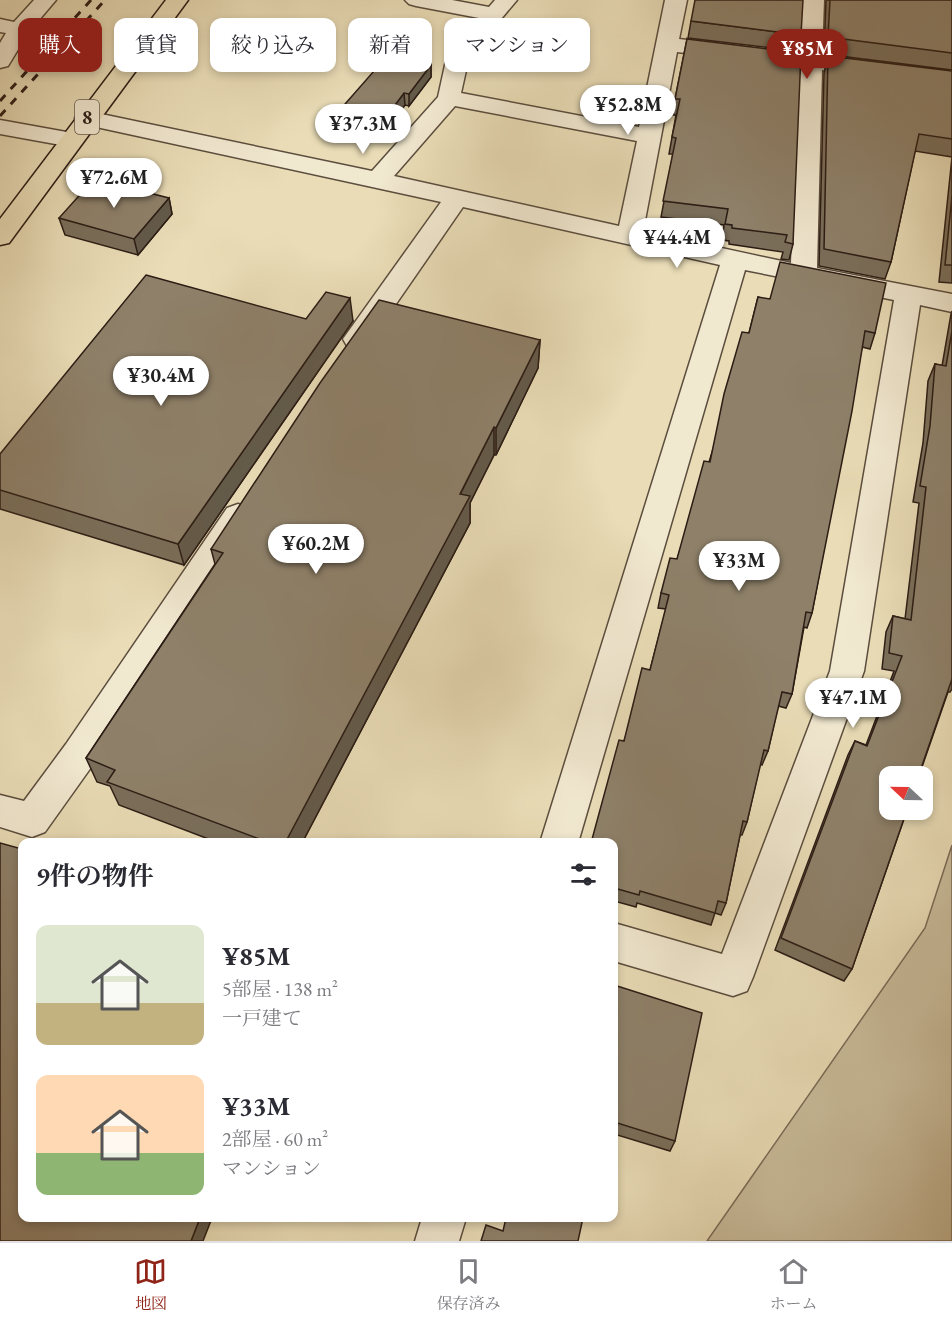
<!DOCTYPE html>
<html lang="ja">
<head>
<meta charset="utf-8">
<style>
	body { margin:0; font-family:"EB Garamond","Noto Serif JP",serif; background:#f2f2f3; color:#2b2b33; height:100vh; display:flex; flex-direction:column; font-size:22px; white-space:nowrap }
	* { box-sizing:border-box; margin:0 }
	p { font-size:20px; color:#7c7c81 }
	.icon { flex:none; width:33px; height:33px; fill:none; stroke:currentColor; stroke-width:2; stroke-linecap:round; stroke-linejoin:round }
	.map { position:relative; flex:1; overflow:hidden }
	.panel { position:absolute; left:18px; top:838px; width:600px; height:384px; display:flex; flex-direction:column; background:#fff; border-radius:12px; box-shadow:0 3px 9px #0003 }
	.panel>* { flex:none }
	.guide { position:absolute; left:18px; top:18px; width:600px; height:54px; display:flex; gap:12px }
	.needle { width:39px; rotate:292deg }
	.fabs { position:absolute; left:879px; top:766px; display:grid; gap:12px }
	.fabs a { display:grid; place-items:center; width:54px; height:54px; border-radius:12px; background:#fff; box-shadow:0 3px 9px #0003; font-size:30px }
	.price { position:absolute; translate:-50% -51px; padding:0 14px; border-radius:21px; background:#fff; color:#222; font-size:20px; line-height:39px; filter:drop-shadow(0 2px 3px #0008) }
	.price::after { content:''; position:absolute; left:50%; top:36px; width:18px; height:14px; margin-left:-9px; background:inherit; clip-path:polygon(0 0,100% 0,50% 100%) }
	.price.on { background:#8f2418; color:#fff }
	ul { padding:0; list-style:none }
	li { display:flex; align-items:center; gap:18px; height:150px; padding:0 18px }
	li span { display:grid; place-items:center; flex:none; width:168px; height:120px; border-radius:12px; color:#555 }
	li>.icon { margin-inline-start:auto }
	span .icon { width:72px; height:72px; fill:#fffc; stroke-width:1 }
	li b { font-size:26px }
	h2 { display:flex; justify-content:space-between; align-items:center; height:72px; padding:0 18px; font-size:26px }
	.tag { padding:0 21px; border-radius:12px; background:#fff; box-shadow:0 3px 9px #0003; font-size:21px; line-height:54px }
	.tag.on { background:#8f2418; color:#fff }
	.tab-bar { display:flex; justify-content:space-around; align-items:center; height:84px; border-top:2px solid #e1e1e2; background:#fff; font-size:16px; color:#7c7c81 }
	.tab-bar a { display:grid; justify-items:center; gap:3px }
	.tab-bar .on { color:#8f2418 }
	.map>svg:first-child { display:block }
	.green { fill:#c9bc9b; stroke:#7a6c58; stroke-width:1.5 }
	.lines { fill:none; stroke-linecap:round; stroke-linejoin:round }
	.minor-casing { stroke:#5b4d3d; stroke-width:3 }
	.major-casing { stroke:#2c1d15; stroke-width:3 }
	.minor { fill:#f1e8d0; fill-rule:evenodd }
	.major { fill:#e9dcb6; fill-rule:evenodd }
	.rail { stroke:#2c1d15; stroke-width:3; stroke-dasharray:8 8; stroke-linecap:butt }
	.wall { fill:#7a6e5a; stroke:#2c1d15; stroke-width:1.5 }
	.shaded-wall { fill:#635a4a; stroke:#2c1d15; stroke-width:1.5 }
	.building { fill:#8e8069; stroke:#2c1d15; stroke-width:1.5 }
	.labels { text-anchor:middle; stroke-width:4.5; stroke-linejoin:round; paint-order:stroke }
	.shield { fill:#f1e8d0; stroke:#675a4d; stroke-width:1.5 }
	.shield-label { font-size:20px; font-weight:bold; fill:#2c1d15 }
</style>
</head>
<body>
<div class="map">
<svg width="952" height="1241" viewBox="0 0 952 1241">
	<rect width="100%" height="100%" fill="#e9dcb6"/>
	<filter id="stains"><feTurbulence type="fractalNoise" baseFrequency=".00333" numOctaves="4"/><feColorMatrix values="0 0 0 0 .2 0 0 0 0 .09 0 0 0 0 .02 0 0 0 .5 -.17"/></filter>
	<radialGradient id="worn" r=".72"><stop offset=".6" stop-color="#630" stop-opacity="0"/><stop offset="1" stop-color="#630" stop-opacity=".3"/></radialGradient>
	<!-- green -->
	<polygon class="green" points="952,845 952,1241 707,1241 925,928"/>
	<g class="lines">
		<!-- minor casing -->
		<g class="minor-casing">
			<g id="minor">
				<polygon points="34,0 56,0 28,33 8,66 0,68 0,43 6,33 0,32 0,19 14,22"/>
				<path d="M405,0H452L489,7L495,0H517L469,57L461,93L639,127L665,0H687L679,39L800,54L802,0H824L822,56L952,72V86L822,70L817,268L952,294V312L920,305L864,671L753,977L747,991L733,996L614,961V923L722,954L830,671L894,300L745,270L578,843H540L720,265L463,207L367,346L357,348L347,346L343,339L441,202L87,125L79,123L75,118L79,113L87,111L372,171L438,97L447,56L479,18L416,6L409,4ZM677,52L800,67L791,263L643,231ZM455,106L637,141L619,226L394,176Z"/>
				<polygon points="0,120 72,133 80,135 84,140 80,145 72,147 0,134"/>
				<polygon points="238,504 249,508 253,516 249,524 92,766 45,832 32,837 0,827 0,795 24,801 66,744 227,508"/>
				<polygon points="422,1218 466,1218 459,1241 415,1241"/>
			</g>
		</g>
		<!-- major casing -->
		<g class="major-casing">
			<polygon id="major" points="166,0 188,0 9,243 0,245 0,219"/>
		</g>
		<!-- minor -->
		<use href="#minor" class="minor"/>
		<!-- major -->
		<use href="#major" class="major"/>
		<!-- rail -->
		<g class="rail">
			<polyline points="0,101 91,0"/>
			<polyline points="0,116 105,0"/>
		</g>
	</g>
	<!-- wall -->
	<g class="wall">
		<polygon points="826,0 952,0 952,70 824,54"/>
		<polygon points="691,21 801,35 798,51 688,38"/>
		<polygon points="687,39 793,244 789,260 781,259 783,252 729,244 729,241 722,240 724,225 661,217 673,154 669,154 676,115 673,115 675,99"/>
		<polygon points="828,56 952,71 952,283 939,282 952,157 915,151 891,262 885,279 819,266 824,73"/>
		<polygon points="431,65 431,77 409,106 405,105 390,125 386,124 378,134 339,124 338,112"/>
		<polygon points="169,198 172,214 138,255 65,235 59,218"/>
		<polygon points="758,297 875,333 870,349 862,347 812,613 807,628 804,627 792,694 786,708 778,706 768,751 762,765 760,764 747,822 742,835 740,835 726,903 721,915 715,913 711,925 637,903 636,907 614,901 614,843 624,741 650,670 666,609 658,608 661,593 677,559 709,462 749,333"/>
		<polygon points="952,311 952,689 950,692 948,692 852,969 844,981 775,950 848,755 855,741 866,745 894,671 882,669 886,632 893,616 905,619 919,503 913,502 923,443 928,381 935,364 942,366 951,314"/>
		<polygon points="306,319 353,321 184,565 0,509 0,454"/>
		<polygon points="540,340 538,368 496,455 494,455 470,503 470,523 302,843 219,843 119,805 110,786 97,782 86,758 215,564 211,549"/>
		<polygon points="614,985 675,1141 670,1151 614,1134"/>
	</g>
	<!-- shaded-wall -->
	<g class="shaded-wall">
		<polygon points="431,65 431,77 409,106 409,94"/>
		<polygon points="404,93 405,105 390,125 389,113"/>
		<polygon points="385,111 386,124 378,134 377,122"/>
		<polygon points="169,198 172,214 138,255 134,239"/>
		<polygon points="350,298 353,321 184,565 178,544"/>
		<polygon points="540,340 538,368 496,455 496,428"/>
		<polygon points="494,427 494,455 470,503 470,523 302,843 285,843"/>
		<polygon points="200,1218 212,1218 203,1241 191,1241"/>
	</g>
	<!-- building -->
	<g class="building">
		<polygon points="695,0 803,0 801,35 691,21"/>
		<polygon points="830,0 952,0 952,53 828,37"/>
		<polygon points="687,39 801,53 793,244 785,242 787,235 732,228 732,225 725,224 728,209 663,201 676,138 672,137 680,99 675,99"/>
		<polygon points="388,55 431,65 409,94 404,93 389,113 385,111 377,122 338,112"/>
		<polygon points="828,56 952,71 952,139 919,134 891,262 824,249"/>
		<polygon points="94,179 169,198 134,239 59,218"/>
		<polygon points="952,196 952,265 945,265"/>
		<polygon points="780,262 886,283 875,333 865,331 852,411 812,613 806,612 792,694 782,692 768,751 764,750 747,822 743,821 726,903 718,901 715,913 640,891 639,895 614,888 614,843 591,843 619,740 624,741 642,668 650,670 669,595 661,593 670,558 677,559 704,461 710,462 724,394 742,332 749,333 758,297 770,299"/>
		<polygon points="146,275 306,319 326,292 350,298 178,544 0,490 0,454"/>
		<polygon points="379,300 540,340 496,428 494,427 460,494 470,496 285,843 270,843 107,782 115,770 86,758 223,553 211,549 320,383"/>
		<polygon points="952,331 952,679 918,777 890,777 890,810 907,810 852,969 781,938 855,741 867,746 902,656 889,653 893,616 911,620 926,487 920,486 930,426 935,364 946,366"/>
		<polygon points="0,843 22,849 22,1218 200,1218 191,1241 0,1241"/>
		<polygon points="614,985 702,1013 675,1141 614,1122"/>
		<polygon points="506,1218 583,1218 578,1241 481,1241 486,1225 503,1231"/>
	</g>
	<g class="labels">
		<!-- shield labels -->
		<rect class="shield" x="75" y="100" width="24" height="34" rx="4.5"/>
		<g class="shield-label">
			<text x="87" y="124">8</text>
		</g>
	</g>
	<rect width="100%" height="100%" filter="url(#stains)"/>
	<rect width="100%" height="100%" fill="url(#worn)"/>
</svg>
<div class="fabs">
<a><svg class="needle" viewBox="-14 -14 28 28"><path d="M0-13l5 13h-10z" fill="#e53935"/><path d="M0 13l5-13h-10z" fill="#7c7c81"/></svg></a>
</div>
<b class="price on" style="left:807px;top:80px">¥85M</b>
<b class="price" style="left:628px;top:136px">¥52.8M</b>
<b class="price" style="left:363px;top:155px">¥37.3M</b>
<b class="price" style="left:114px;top:209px">¥72.6M</b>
<b class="price" style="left:677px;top:269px">¥44.4M</b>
<b class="price" style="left:161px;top:407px">¥30.4M</b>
<b class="price" style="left:316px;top:575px">¥60.2M</b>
<b class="price" style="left:739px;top:592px">¥33M</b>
<b class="price" style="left:853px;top:729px">¥47.1M</b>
<div class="guide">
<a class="tag on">購入</a>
<a class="tag">賃貸</a>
<a class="tag">絞り込み</a>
<a class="tag">新着</a>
<a class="tag">マンション</a>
</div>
<section class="panel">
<h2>9件の物件<svg class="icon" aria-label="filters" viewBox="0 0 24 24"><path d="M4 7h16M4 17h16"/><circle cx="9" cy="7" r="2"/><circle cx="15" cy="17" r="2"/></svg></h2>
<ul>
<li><span style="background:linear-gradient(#dfe7d0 65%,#c2b280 0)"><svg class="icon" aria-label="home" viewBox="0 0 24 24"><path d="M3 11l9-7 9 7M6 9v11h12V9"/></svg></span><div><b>¥85M</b><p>5部屋 · 138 m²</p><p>一戸建て</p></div></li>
<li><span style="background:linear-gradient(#ffd9b3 65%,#8fb573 0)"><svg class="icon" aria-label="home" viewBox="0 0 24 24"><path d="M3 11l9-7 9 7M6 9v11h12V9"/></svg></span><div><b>¥33M</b><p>2部屋 · 60 m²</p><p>マンション</p></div></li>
</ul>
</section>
</div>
<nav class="tab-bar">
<a class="on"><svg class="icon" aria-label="map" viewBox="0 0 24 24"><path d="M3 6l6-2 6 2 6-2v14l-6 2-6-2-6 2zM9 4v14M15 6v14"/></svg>地図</a>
<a><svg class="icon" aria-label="saved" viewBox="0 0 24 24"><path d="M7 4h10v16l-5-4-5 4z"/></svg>保存済み</a>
<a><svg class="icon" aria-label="home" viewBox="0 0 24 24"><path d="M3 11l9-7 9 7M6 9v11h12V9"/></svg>ホーム</a>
</nav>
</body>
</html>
